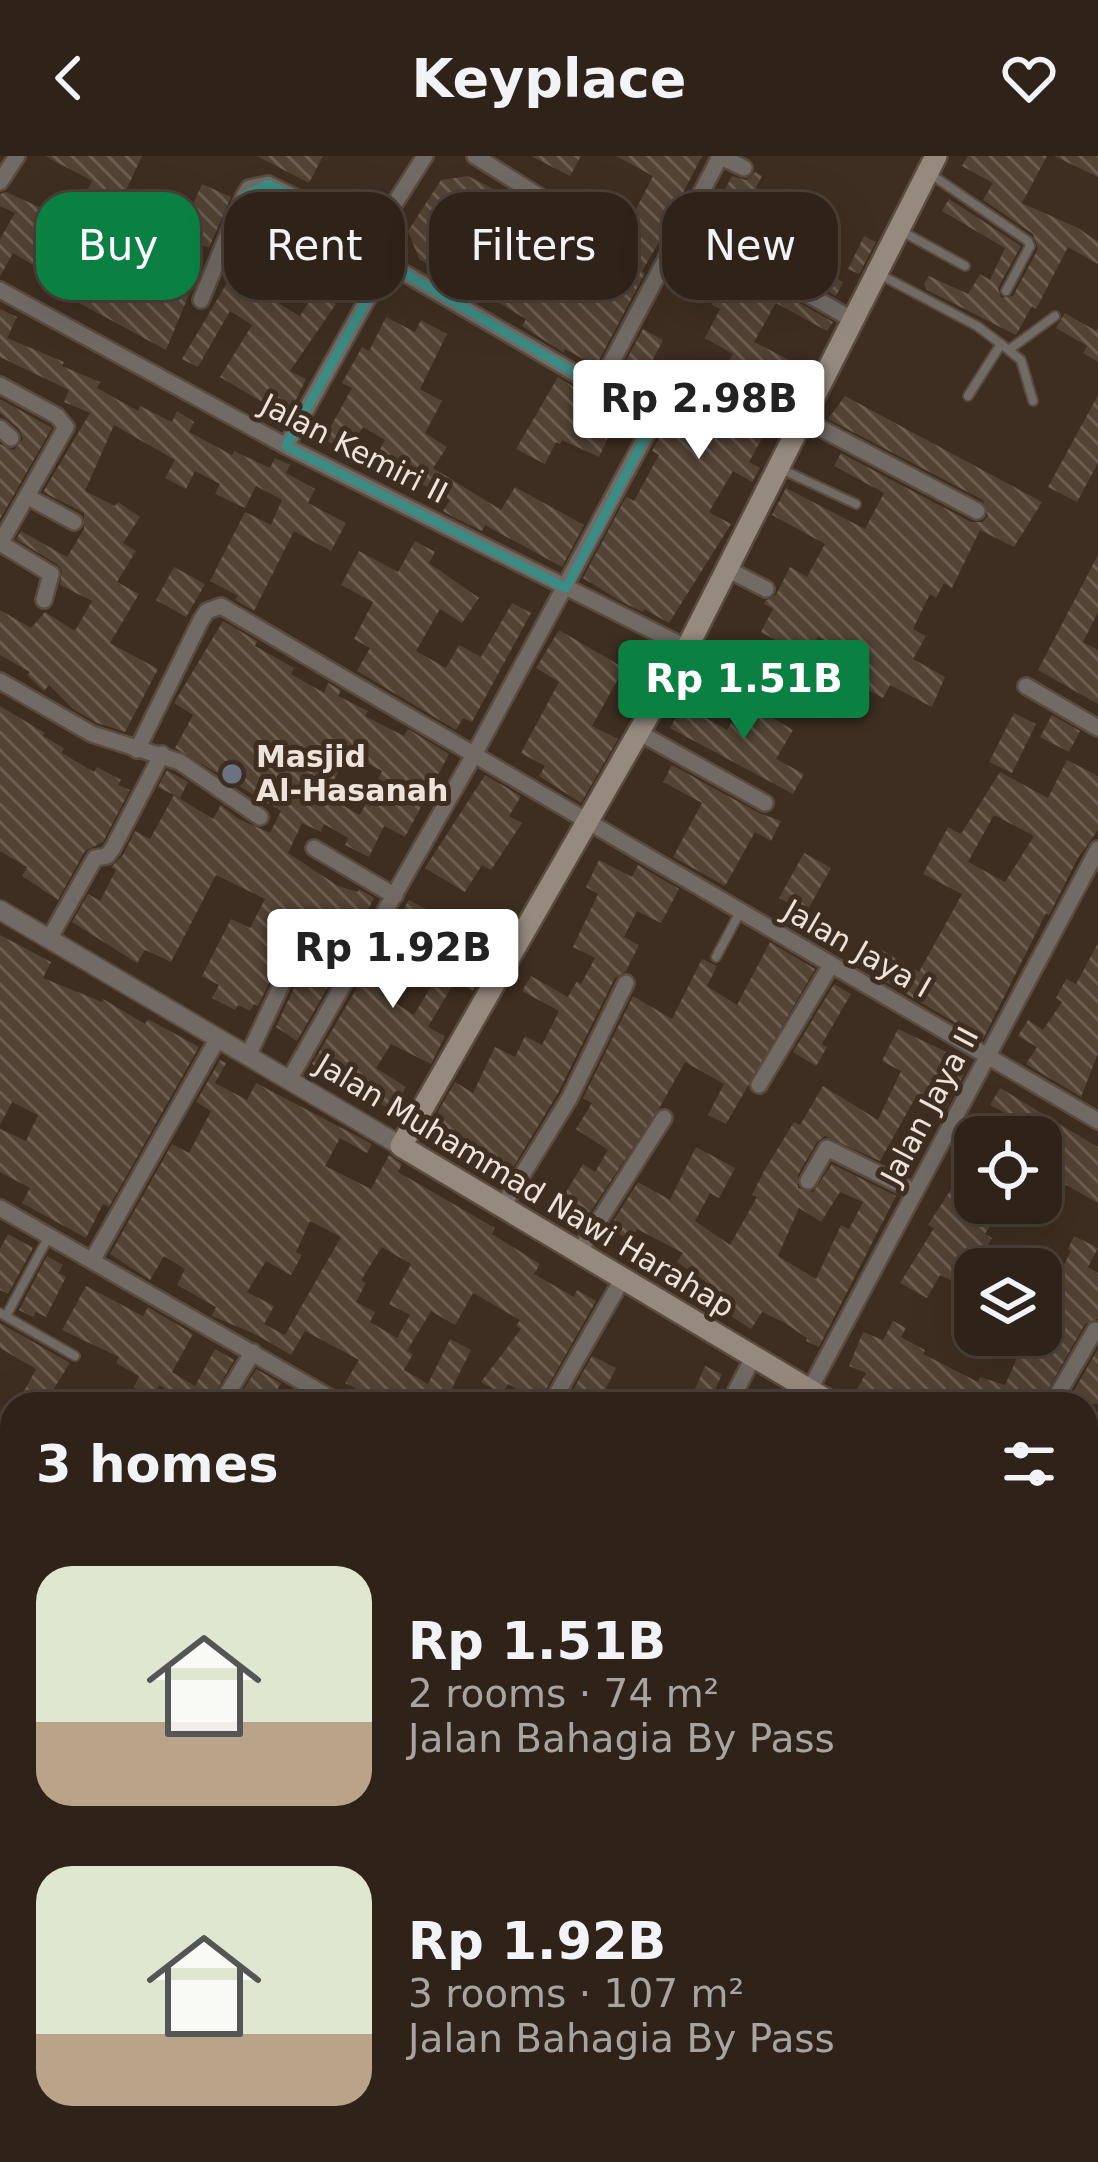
<!DOCTYPE html>
<html lang="en">
<head>
<meta charset="utf-8">
<style>
	body { margin:0; font-family:"DejaVu Sans",sans-serif; background:#362a22; color:#f1f3f6; height:100vh; display:flex; flex-direction:column; font-size:45px; white-space:nowrap }
	* { box-sizing:border-box; margin:0 }
	p { font-size:39px; color:#a7a4a2 }
	.icon { flex:none; width:66px; height:66px; fill:none; stroke:currentColor; stroke-width:2; stroke-linecap:round; stroke-linejoin:round }
	.map { position:relative; flex:1; overflow:hidden }
	.side { position:absolute; left:0px; top:1236px; width:1098px; height:771px; display:flex; flex-direction:column; background:#2e2219; border-radius:36px 36px 0 0; box-shadow:0 12px 48px #0002,0 0 0 3px #493f38 }
	.side>* { flex:none }
	.banner { position:absolute; left:36px; top:36px; width:1026px; height:108px; display:flex; gap:24px }
	.controls { position:absolute; left:954px; top:960px; display:grid; gap:24px }
	.controls a { display:grid; place-items:center; width:108px; height:108px; border-radius:24px; background:#2e2219; box-shadow:0 12px 48px #0002,0 0 0 3px #493f38; font-size:60px }
	.price { position:absolute; translate:-50% -102px; padding:0 27px; border-radius:12px; background:#fff; color:#222; font-size:39px; line-height:78px; filter:drop-shadow(0 3px 6px #0008) }
	.price::after { content:''; position:absolute; left:50%; top:72px; width:36px; height:27px; margin-left:-18px; background:inherit; clip-path:polygon(0 0,100% 0,50% 100%) }
	.price.current { background:#0b8043; color:#fff }
	ul { padding:0; list-style:none }
	li { display:flex; align-items:center; gap:36px; height:300px; padding:0 36px }
	li span { display:grid; place-items:center; flex:none; width:336px; height:240px; border-radius:36px; color:#555 }
	li>.icon { margin-inline-start:auto }
	span .icon { width:144px; height:144px; fill:#fffc; stroke-width:1 }
	li b { font-size:51px }
	h2 { display:flex; justify-content:space-between; align-items:center; height:144px; padding:0 36px; font-size:51px }
	.tag { padding:0 42px; border-radius:36px; background:#2e2219; box-shadow:0 12px 48px #0002,0 0 0 3px #493f38; font-size:42px; line-height:108px }
	.tag.current { background:#0b8043; color:#fff }
	header { display:flex; justify-content:space-between; align-items:center; height:156px; padding:0 36px; background:#2e2219; font-size:54px; font-weight:600 }
	.map>svg:first-child { display:block }
	.lines { fill:none; stroke-linecap:round; stroke-linejoin:round }
	.stream { stroke:#00195c; stroke-width:4.5 }
	.building { fill:url(#building-back-hatch); fill-rule:evenodd }
	.service-casing { stroke:#5a4b3f; stroke-width:12 }
	.minor-casing { stroke:#5a4b3f; stroke-width:20 }
	.tertiary-casing { stroke:#5a4b3f; stroke-width:22 }
	.secondary-casing { stroke:#5a4b3f; stroke-width:26 }
	.path { stroke:#84766b; stroke-width:3; stroke-dasharray:12 6; stroke-linecap:butt }
	.service { stroke:#726a64; stroke-width:8 }
	.minor { stroke:#726a64; stroke-width:15 }
	.tertiary { stroke:#726a64; stroke-width:18 }
	.secondary { stroke:#968a7f; stroke-width:21 }
	.marked { fill:none; stroke:#3b8c84; stroke-width:9; stroke-linejoin:round }
	.worship-dot { fill:#6b7280; stroke:#3e2e21; stroke-width:4.5 }
	.labels { text-anchor:middle; stroke-width:10; stroke-linejoin:round; paint-order:stroke }
	.street-label { font-size:30px; fill:#ede3da; stroke:#3e2e21 }
	.poi-label { font-size:30px; font-weight:bold; fill:#ede3da; stroke:#3e2e21; text-anchor:start }
</style>
</head>
<body>
<header><svg class="icon" aria-label="back" viewBox="0 0 24 24"><path d="M15 5l-7 7 7 7"/></svg>Keyplace<svg class="icon" aria-label="heart" viewBox="0 0 24 24"><path d="M12 20l-8-8c-3-5 5-10 8-4 3-6 11-1 8 4z"/></svg></header>
<div class="map">
<svg width="1098" height="2006" viewBox="0 0 1098 2006">
	<defs>
		<pattern id="building-back-hatch" width="6" height="6" patternUnits="userSpaceOnUse" patternTransform="scale(3)"><rect width="6" height="6" fill="#534335"/><path d="M-1 5l2 2M0 0l6 6M5-1l2 2" fill="none" stroke="#6c5e52"/></pattern>
	</defs>
	<rect width="100%" height="100%" fill="#3e2e21"/>
	<g class="lines">
		<!-- stream -->
		<polyline class="stream" points="1086,1875 1098,1881"/>
	</g>
	<!-- building -->
	<g class="building">
		<polygon points="45,0 142,0 114,60 83,45 92,25"/>
		<polygon points="257,0 323,0 309,27"/>
		<polygon points="531,0 581,0 570,20"/>
		<path d="M616,0H702L683,37L686,38L680,51L642,115L645,117L596,210L565,193L564,197L522,170L526,163L496,145L501,136L463,117L458,126L419,103L408,75L441,24L468,20L559,67L535,112L573,135L598,90L613,98L653,20ZM455,44L494,66L476,107L432,81Z"/>
		<polygon points="968,0 1047,0 1022,47 1078,72 1098,86 1098,108 1068,91 1036,153 1032,150 1016,179 927,134 924,128 929,120 968,138 980,118 990,124 1005,92 942,55 949,43 1021,90 998,132 1001,142 1013,140 1038,93 1033,78 983,44 993,27 962,10"/>
		<polygon points="1054,0 1098,0 1098,21"/>
		<polygon points="755,16 762,20 756,32 763,35 745,71 843,126 836,140 739,86 727,93 729,105 716,131 680,112 705,57 711,60 732,20 746,24"/>
		<polygon points="202,28 231,41 209,92 179,79"/>
		<polygon points="6,36 57,59 36,95 110,138 118,123 161,145 174,119 193,129 166,194 70,142 72,139 42,124 45,116 13,97 0,120 0,83 15,57 0,50 0,38"/>
		<polygon points="262,42 308,68 311,63 364,89 369,102 357,122 250,63"/>
		<polygon points="67,44 88,54 78,74 57,65"/>
		<polygon points="136,62 163,77 150,100 123,86"/>
		<polygon points="864,80 876,86 859,118 848,113"/>
		<polygon points="238,95 257,106 255,109 285,132 275,145 300,160 315,136 336,148 290,215 306,223 284,269 257,257 262,246 220,221 252,169 230,155 198,211 182,203 231,120 226,117"/>
		<polygon points="725,124 753,139 761,125 833,166 827,175 776,147 754,186 799,209 774,258 782,262 773,279 766,275 749,306 760,312 752,326 733,315 709,356 731,368 669,467 644,453 643,456 620,445 583,422 626,341 634,345 659,299 652,295 679,244 690,251 706,222 715,227 733,198 705,182 720,153 712,149"/>
		<polygon points="0,153 17,161 7,182 64,206 62,210 100,226 97,232 138,255 140,250 172,266 177,255 194,266 189,276 232,299 234,295 270,312 275,302 290,309 286,317 315,333 308,347 346,367 331,395 294,375 254,455 235,444 238,440 210,425 245,356 271,369 282,344 256,330 245,352 215,338 220,328 195,315 186,333 165,322 175,304 114,269 85,335 115,350 118,346 140,361 123,387 136,395 117,426 139,438 110,487 158,513 125,576 97,567 73,553 49,529 44,535 27,519 30,516 0,499 0,454 31,472 45,456 75,475 92,445 60,429 62,415 58,409 16,383 21,375 67,401 84,373 84,357 43,336 90,257 64,246 69,234 0,201"/>
		<polygon points="1065,157 1096,175 1098,171 1098,206 1083,197 1087,190 1056,172"/>
		<polygon points="386,161 415,176 421,164 447,178 420,233 442,245 425,277 447,291 433,312 501,354 515,331 584,369 562,411 485,369 482,375 455,362 443,355 450,344 397,314 395,318 373,306 385,284 363,271 346,297 324,283 352,232 342,227 362,191 369,195"/>
		<polygon points="643,173 663,184 643,223 622,212"/>
		<polygon points="558,221 584,237 581,242 618,260 599,301 562,284 560,288 556,286 545,308 516,293"/>
		<polygon points="1098,239 1098,307 1077,346 1048,331"/>
		<polygon points="845,240 1042,346 1014,391 980,374 952,432 944,427 936,442 930,438 913,473 926,480 913,503 945,521 932,551 890,529 883,542 853,526 864,507 818,480 806,501 761,476 773,453 764,448 765,445 776,439 790,411 807,421 825,388 772,359 786,332 865,373 884,337 834,310 841,297 971,366 982,366 988,360 983,344 828,263"/>
		<polygon points="0,243 52,272 0,363 0,288 14,294 23,283 19,273 0,257"/>
		<polygon points="415,385 435,396 429,407 479,442 462,467 440,453 416,495 446,512 459,489 481,501 512,447 531,457 472,566 463,562 456,574 357,515 370,492 354,483 373,446 341,429 359,395 398,416"/>
		<polygon points="1098,399 1098,456 1083,486 1098,494 1098,548 1038,514"/>
		<polygon points="174,411 205,428 186,461 156,444"/>
		<path d="M223,465L257,485L255,490L294,512L291,518L324,537L328,527L341,534L338,540L368,555L365,560L404,580L408,573L449,598L405,681L384,670L369,701L345,689L348,682L324,668L321,676L302,667L288,697L338,730L358,736L359,733L374,742L364,762L366,764L297,885L276,871L313,790L308,775L300,773L292,779L258,850L254,848L250,855L238,849L235,854L212,842L219,829L202,820L231,763L250,772L265,743L216,719L171,806L145,794L137,807L72,766L88,738L100,745L116,714L111,711L123,699L135,675L150,683L174,639L213,663L221,649L237,662L270,677L281,655L175,592L193,559L174,547ZM348,597L382,615L360,659L333,644L341,628L334,624Z"/>
		<polygon points="559,474 624,512 592,570 618,583 581,647 539,620 545,610 521,597 559,526 536,512"/>
		<polygon points="752,508 805,535 812,523 839,538 825,563 747,518"/>
		<polygon points="744,545 793,574 776,603 804,618 793,638 670,572 683,549 727,574"/>
		<polygon points="0,550 45,577 43,580 64,592 62,597 94,616 97,611 121,624 118,629 130,634 103,686 85,695 58,744 22,720 27,711 0,695"/>
		<polygon points="1014,557 1036,568 1012,617 989,606"/>
		<polygon points="1052,559 1080,575 1069,596 1040,581"/>
		<path d="M1067,604L1098,620V674L1078,702L1049,759L1046,757L983,883L867,815L880,793L919,816L962,738L923,718L948,671L961,678L1000,616L1048,642ZM994,659L1034,680L1005,726L968,706Z"/>
		<polygon points="672,609 759,657 781,665 771,685 755,676 725,730 673,701 702,647 663,626"/>
		<polygon points="167,614 188,626 180,642 158,631"/>
		<polygon points="485,619 521,640 509,660 522,667 491,714 482,709 465,736 425,712"/>
		<polygon points="804,697 831,712 806,757 779,742"/>
		<polygon points="599,704 632,721 638,709 679,733 661,767 637,755 624,781 639,789 626,815 615,822 558,937 508,1020 467,996 460,1008 445,999 456,978 433,964 455,926 473,937 495,891 515,901 525,880 542,889 559,855 522,835 531,820 568,841 577,825 581,828 595,802 573,791 598,738 586,731"/>
		<polygon points="409,744 458,770 444,797 412,780 381,838 414,859 452,795 485,814 473,835 455,825 428,871 445,880 431,908 391,888 376,912 406,931 393,955 312,908"/>
		<polygon points="0,779 51,806 43,822 102,846 103,843 145,868 148,863 199,891 109,1051 103,1048 86,1082 22,1047 30,1032 0,1016 0,973 26,985 38,959 12,946 0,969"/>
		<polygon points="770,786 815,813 726,968 708,959 724,928 685,906 660,951 583,1067 557,1051 583,1008 595,1016 608,994 576,973 592,947 583,942 633,840 672,863 702,803 717,810 707,830 737,849"/>
		<polygon points="1098,787 1098,897 1081,941 1026,908 1037,891 1018,880 1028,864 1043,874 1062,846 1056,842 1066,823 1076,828"/>
		<polygon points="834,828 851,838 822,888 827,891 816,910 793,896"/>
		<path d="M898,873L970,907L942,960L914,944L880,1005L825,980L817,986L798,1019V1032L813,1036L832,1008L896,1040L819,1191L806,1185L807,1182L785,1167L762,1156L751,1173L698,1139L706,1126L677,1106L683,1097L637,1073L631,1085L609,1072L638,1026L670,1044L696,991L735,1012L719,1042L710,1037L695,1065L730,1089L757,1041L752,1039L764,1015L794,966L800,969L823,930L878,964L901,915L882,905ZM840,1036L863,1046L849,1073L841,1069L816,1123L778,1100L799,1052L821,1066Z"/>
		<path d="M220,904L226,907L215,927L247,944L256,927L372,988L367,997L340,982L325,1010L371,1033L389,999L402,1008L398,1016L495,1072L492,1078L540,1108L534,1118L574,1141L577,1134L596,1145L539,1246L508,1228L502,1238L481,1226L521,1173L516,1170L520,1164L473,1137L455,1169L431,1155L407,1195L413,1198L404,1214L428,1228L450,1183L471,1194L444,1248H388L345,1227L359,1204L305,1175L291,1199L255,1178L212,1160L216,1151L177,1129L185,1113L164,1100L150,1124L110,1098L172,988L189,997L211,955L196,946ZM310,1065L341,1081L285,1179L264,1168L274,1150L247,1136L266,1105L291,1119L302,1099L296,1096ZM382,1091L411,1108L389,1148L410,1159L397,1182L370,1166L375,1156L356,1146L366,1127L361,1124Z"/>
		<polygon points="1000,932 1098,991 1098,1047 1041,1015 1041,1000 1050,981 990,949"/>
		<polygon points="959,1021 975,1029 975,1047 1004,1047 985,1078 992,1082 988,1089 1035,1113 994,1113 967,1099 952,1125 940,1119 927,1142 900,1127 934,1072 928,1069"/>
		<polygon points="8,1078 33,1092 8,1138 0,1134 0,1093"/>
		<polygon points="1074,1080 1098,1092 1088,1111 1098,1117 1098,1163 1085,1168 1040,1248 889,1248 857,1233 866,1217 849,1210 863,1176 883,1184 893,1165 906,1172 901,1181 925,1194 923,1198 978,1226 980,1221 1005,1229 1027,1179 1041,1179 1046,1143 1071,1095 1068,1093"/>
		<polygon points="47,1100 63,1109 58,1117 66,1121 46,1161 36,1156 33,1161 19,1154"/>
		<polygon points="86,1130 143,1160 148,1151 193,1178 172,1216 195,1230 215,1193 234,1204 209,1248 189,1248 159,1229 153,1241 134,1231 139,1220 116,1207 119,1201 62,1174"/>
		<polygon points="0,1167 70,1207 44,1248 17,1248 36,1213 0,1192"/>
		<polygon points="1098,1193 1098,1248 1066,1248"/>
		<polygon points="592,1200 616,1212 598,1248 565,1248"/>
		<polygon points="705,1210 722,1218 709,1247 692,1240"/>
		<polygon points="256,1213 281,1227 276,1236 291,1244 290,1248 235,1248"/>
	</g>
	<g class="lines">
		<!-- service casing -->
		<g class="service-casing">
			<g id="service">
				<polyline points="929,17 1028,85 1030,90 1006,135"/>
				<polyline points="903,76 965,110"/>
				<polyline points="879,118 977,170 1001,188 968,240"/>
				<polyline points="1001,188 1021,204 1033,245"/>
				<polyline points="1010,193 1055,160"/>
				<polyline points="781,313 856,348"/>
				<polyline points="716,801 740,756"/>
				<polyline points="0,1157 75,1200"/>
				<polyline points="6,1160 49,1080"/>
			</g>
		</g>
		<!-- minor casing -->
		<g class="minor-casing">
			<g id="minor">
				<polyline points="475,0 601,79"/>
				<polyline points="719,0 744,12"/>
				<polyline points="0,26 17,0"/>
				<polyline points="232,76 302,104 368,142"/>
				<polyline points="374,80 425,0"/>
				<polyline points="738,98 853,164"/>
				<polyline points="0,134 286,290 687,492"/>
				<polyline points="201,144 244,40 249,32 268,28 374,80 382,104 368,142 286,290"/>
				<polyline points="0,229 57,260 66,271 2,384 5,390 51,418 44,444"/>
				<polyline points="599,230 720,1"/>
				<polyline points="803,263 977,355"/>
				<polyline points="0,272 11,282"/>
				<polyline points="28,341 74,366"/>
				<polyline points="727,413 766,433"/>
				<polyline points="0,525 92,578 180,606 260,661"/>
				<polyline points="1026,530 1098,572"/>
				<polyline points="640,577 765,647"/>
				<polyline points="137,594 201,464 207,455 221,450 1098,965"/>
				<polyline points="314,692 395,740"/>
				<polyline points="49,783 95,702 107,700 113,692 162,598"/>
				<polyline points="248,900 302,785"/>
				<polyline points="289,924 475,597 649,274 648,260 382,104"/>
				<polyline points="759,929 831,809"/>
				<polyline points="808,1025 827,992 915,1036"/>
				<polyline points="503,1050 569,943 626,827"/>
				<polyline points="0,1052 341,1248"/>
				<polyline points="579,1096 664,962"/>
				<polyline points="93,1103 218,882"/>
				<polyline points="810,1233 1098,693"/>
				<polyline points="221,1248 253,1196"/>
				<polyline points="302,1248 312,1231"/>
				<polyline points="551,1248 623,1122"/>
				<polyline points="729,1248 754,1200"/>
				<polyline points="1052,1248 1095,1174"/>
				<polyline points="1086,1262 1098,1269"/>
				<polyline points="0,1396 12,1402"/>
				<polyline points="0,1563 12,1569"/>
				<polyline points="1086,1673 1098,1681"/>
				<polyline points="0,1738 12,1746"/>
				<polyline points="1086,1809 1098,1786"/>
				<polyline points="0,1848 12,1848"/>
				<polyline points="421,1995 440,2006"/>
				<polyline points="859,1995 880,2006"/>
				<polyline points="8,2006 14,1995"/>
				<polyline points="144,2006 151,1995"/>
				<polyline points="250,2006 256,1995"/>
				<polyline points="971,2006 978,1995"/>
			</g>
		</g>
		<!-- tertiary casing -->
		<g class="tertiary-casing">
			<polyline id="tertiary" points="0,754 401,990"/>
		</g>
		<!-- secondary casing -->
		<g class="secondary-casing">
			<g id="secondary">
				<polyline points="833,1248 401,990 687,492 936,0"/>
				<polyline points="1086,1402 1098,1409"/>
			</g>
		</g>
		<!-- path -->
		<polyline class="path" points="625,2006 630,1995"/>
		<!-- service -->
		<use href="#service" class="service"/>
		<!-- minor -->
		<use href="#minor" class="minor"/>
		<!-- tertiary -->
		<use href="#tertiary" class="tertiary"/>
		<!-- secondary -->
		<use href="#secondary" class="secondary"/>
	</g>
	<!-- marked area -->
	<path class="marked" d="M268,28L374,80L382,104L648,260L649,274L566,432L286,290L368,142L232,76L244,40Z"/>
	<!-- markers -->
	<circle class="worship-dot" cx="232" cy="618" r="12"/>
	<g class="labels">
		<!-- street labels -->
		<g class="street-label">
			<text transform="translate(354 293) rotate(27)" y="10">Jalan Kemiri II</text>
			<text transform="translate(857 793) rotate(30)" y="10">Jalan Jaya I</text>
			<text transform="translate(930 950) rotate(-62)" y="10">Jalan Jaya II</text>
			<text transform="translate(525 1030) rotate(31)" y="10">Jalan Muhammad Nawi Harahap</text>
		</g>
		<!-- poi labels -->
		<g class="poi-label">
			<text x="256" y="611">Masjid<tspan x="256" dy="34">Al-Hasanah</tspan></text>
		</g>
	</g>
</svg>
<div class="controls">
<a><svg class="icon" aria-label="locate" viewBox="0 0 24 24"><circle cx="12" cy="12" r="6"/><path d="M12 2v4M12 18v4M2 12h4M18 12h4"/></svg></a>
<a><svg class="icon" aria-label="layers" viewBox="0 0 24 24"><path d="M12 4l9 5-9 5-9-5zM3 14l9 5 9-5"/></svg></a>
</div>
<b class="price" style="left:699px;top:306px">Rp 2.98B</b>
<b class="price current" style="left:744px;top:586px">Rp 1.51B</b>
<b class="price" style="left:393px;top:855px">Rp 1.92B</b>
<div class="banner">
<a class="tag current">Buy</a>
<a class="tag">Rent</a>
<a class="tag">Filters</a>
<a class="tag">New</a>
</div>
<section class="side">
<h2>3 homes<svg class="icon" aria-label="filters" viewBox="0 0 24 24"><path d="M4 7h16M4 17h16"/><circle cx="9" cy="7" r="2"/><circle cx="15" cy="17" r="2"/></svg></h2>
<ul>
<li><span style="background:linear-gradient(#dfe7d0 65%,#b9a48a 0)"><svg class="icon" aria-label="home" viewBox="0 0 24 24"><path d="M3 11l9-7 9 7M6 9v11h12V9"/></svg></span><div><b>Rp 1.51B</b><p>2 rooms · 74 m²</p><p>Jalan Bahagia By Pass</p></div></li>
<li><span style="background:linear-gradient(#dfe7d0 70%,#b9a48a 0)"><svg class="icon" aria-label="home" viewBox="0 0 24 24"><path d="M3 11l9-7 9 7M6 9v11h12V9"/></svg></span><div><b>Rp 1.92B</b><p>3 rooms · 107 m²</p><p>Jalan Bahagia By Pass</p></div></li>
</ul>
</section>
</div>
</body>
</html>
